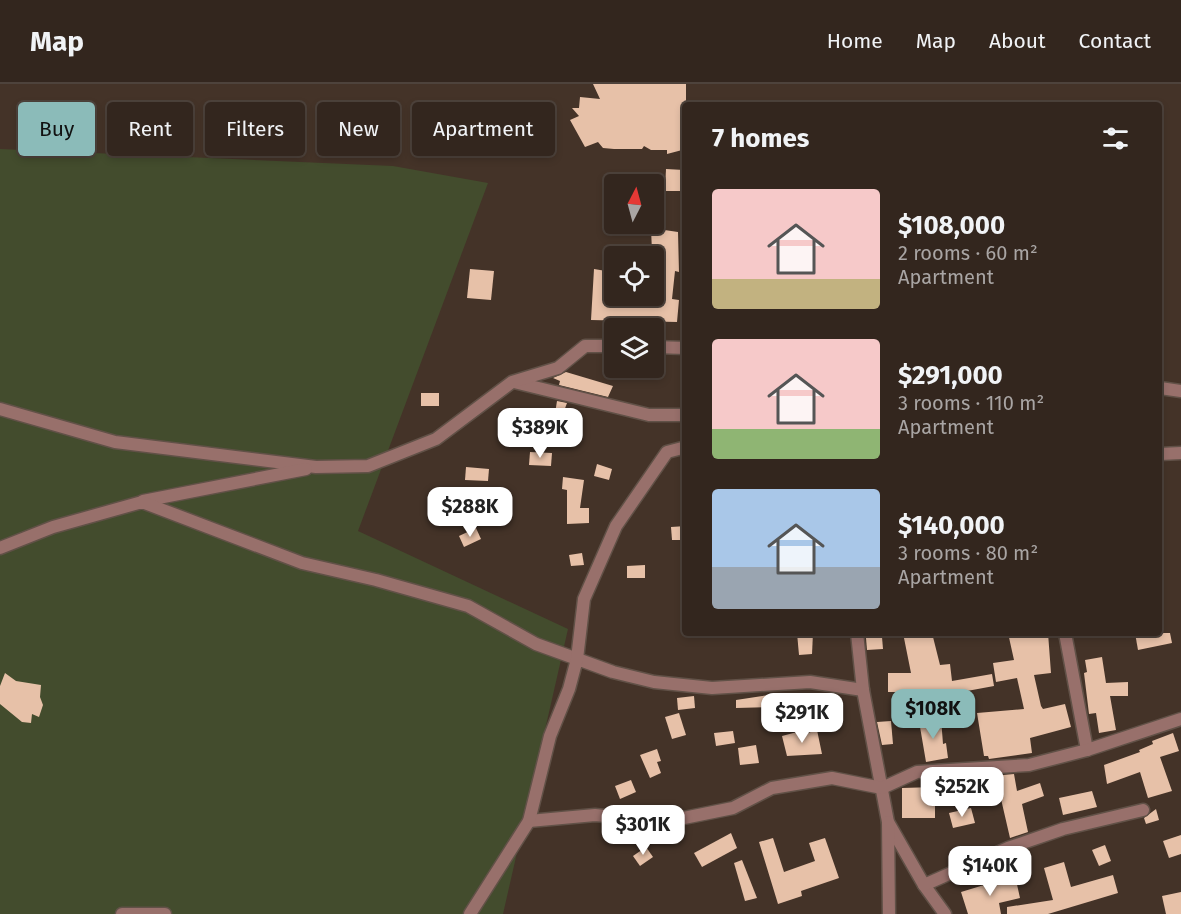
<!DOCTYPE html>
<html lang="en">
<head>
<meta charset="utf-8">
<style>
	body { margin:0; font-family:"Fira Sans",sans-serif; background:#3e322b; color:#f1f3f6; height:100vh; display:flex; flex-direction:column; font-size:22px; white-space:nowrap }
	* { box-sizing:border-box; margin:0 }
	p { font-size:20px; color:#a9a5a4 }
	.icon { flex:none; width:33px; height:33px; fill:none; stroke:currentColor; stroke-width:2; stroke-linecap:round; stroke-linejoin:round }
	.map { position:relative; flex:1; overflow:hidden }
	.panel { position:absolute; left:682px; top:18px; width:480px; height:534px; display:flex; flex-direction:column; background:#33261e; border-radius:6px; box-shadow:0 3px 9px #0003,0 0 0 2px #4e433c }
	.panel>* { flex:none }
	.hud { position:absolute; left:18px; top:18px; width:570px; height:54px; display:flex; gap:12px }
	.needle { width:39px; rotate:6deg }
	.buttons { position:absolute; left:604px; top:90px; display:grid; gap:12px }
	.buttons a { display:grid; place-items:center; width:60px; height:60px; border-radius:6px; background:#33261e; box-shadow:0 3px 9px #0003,0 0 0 2px #4e433c; font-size:30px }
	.price { position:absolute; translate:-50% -51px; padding:0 14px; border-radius:12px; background:#fff; color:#222; font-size:20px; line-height:39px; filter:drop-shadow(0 2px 3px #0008) }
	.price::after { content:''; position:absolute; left:50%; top:36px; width:18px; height:14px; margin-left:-9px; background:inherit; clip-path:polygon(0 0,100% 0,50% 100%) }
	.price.selected { background:#8bbbb9; color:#111 }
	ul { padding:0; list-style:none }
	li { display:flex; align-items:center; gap:18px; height:150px; padding:0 30px }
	li span { display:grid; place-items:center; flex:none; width:168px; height:120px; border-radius:6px; color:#555 }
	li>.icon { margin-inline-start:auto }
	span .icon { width:72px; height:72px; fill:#fffc; stroke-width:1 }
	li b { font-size:26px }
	h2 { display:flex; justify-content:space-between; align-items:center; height:72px; padding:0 30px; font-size:26px }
	.tag { padding:0 21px; border-radius:6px; background:#33261e; box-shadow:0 3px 9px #0003,0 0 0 2px #4e433c; font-size:21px; line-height:54px }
	.tag.selected { background:#8bbbb9; color:#111 }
	header { display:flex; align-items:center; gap:36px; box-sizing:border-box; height:84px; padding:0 30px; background:#33261e; border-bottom:2px solid #4e433c }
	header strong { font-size:28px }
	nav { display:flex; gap:33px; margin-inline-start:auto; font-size:21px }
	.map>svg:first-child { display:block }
	.green { fill:#434c2d }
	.building { fill:#e7c1a8 }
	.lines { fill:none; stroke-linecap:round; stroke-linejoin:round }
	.minor-casing { stroke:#615147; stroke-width:15 }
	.minor { stroke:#98706b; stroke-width:12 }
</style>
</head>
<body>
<header>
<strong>Map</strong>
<nav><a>Home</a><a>Map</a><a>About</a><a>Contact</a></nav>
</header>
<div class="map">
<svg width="1181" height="830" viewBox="0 0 1181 830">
	<rect width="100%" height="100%" fill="#443328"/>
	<!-- green -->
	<polygon class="green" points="0,65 393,82 488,99 358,447 568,545 503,830 0,830"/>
	<!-- building -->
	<g class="building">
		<polygon points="593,0 686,0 686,65 667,70 667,66 651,66 644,62 642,65 614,65 603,64 598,58 585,63 570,36 579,32 572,24 579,24 580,13 600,15"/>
		<polygon points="666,85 684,86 683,107 665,107"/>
		<polygon points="651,144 678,148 679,188 675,187 672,215 679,216 677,238 591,236 594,185 612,188 607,213 654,216"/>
		<polygon points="470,185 494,187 491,216 467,214"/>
		<polygon points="566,288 613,302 608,313 559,301 560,297 553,294"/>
		<rect x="421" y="309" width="18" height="13"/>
		<polygon points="557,317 567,319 560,338 554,336"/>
		<polygon points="556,342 575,344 573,358 554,355"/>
		<polygon points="530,368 552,369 551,382 529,381"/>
		<polygon points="597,380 612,385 609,396 594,392"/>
		<polygon points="466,383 489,385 488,397 465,396"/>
		<polygon points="563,393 584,396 580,424 589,424 589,439 567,440 567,406 562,405"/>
		<polygon points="686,442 686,456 672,456 671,443"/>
		<polygon points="476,444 481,455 464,463 459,452"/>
		<polygon points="582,469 584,481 571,482 569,471"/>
		<polygon points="645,481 645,494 627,494 627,482"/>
		<polygon points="797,549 813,549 812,570 799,571"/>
		<polygon points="903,549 932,549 940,581 950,580 952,597 992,590 994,602 902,619 902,608 888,608 888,589 911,589"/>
		<polygon points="1008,549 1048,549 1051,589 1034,591 1041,622 1043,625 1065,620 1071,643 1030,654 1032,669 989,675 988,672 984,672 977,629 1024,625 1017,594 996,598 993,579 1014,576"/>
		<polygon points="1135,549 1170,549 1172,559 1138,566"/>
		<polygon points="882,553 883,565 867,566 866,554"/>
		<polygon points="1102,573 1106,599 1128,598 1128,612 1110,612 1116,646 1099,649 1096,629 1089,630 1084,589 1087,588 1085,576"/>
		<polygon points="5,589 16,597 41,601 40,613 43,621 39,633 32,630 31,639 22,638 0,620 0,602"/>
		<polygon points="776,610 778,623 736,624 736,616"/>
		<polygon points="694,612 695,624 678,626 677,614"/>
		<polygon points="679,629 686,651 672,655 665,633"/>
		<polygon points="941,634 943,660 946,659 948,674 926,678 919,637"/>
		<polygon points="891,637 893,660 882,661 877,638"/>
		<polygon points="817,646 822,670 787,672 782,652 797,648 798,652"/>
		<polygon points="733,647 735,659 716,662 714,649"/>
		<polygon points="1173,649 1179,667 1160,673 1172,707 1148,714 1140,688 1107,700 1104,681 1140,668 1139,666 1153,660 1152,657"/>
		<polygon points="756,661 759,679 740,681 738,664"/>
		<polygon points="657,665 661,677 657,678 661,689 650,694 640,671"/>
		<polygon points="1014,690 1017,707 1040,699 1044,712 1022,720 1028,748 1010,754 1001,715 996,716 992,692"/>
		<polygon points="631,696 636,708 620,715 615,702"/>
		<polygon points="935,703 935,734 902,734 902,704"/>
		<polygon points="1092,707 1097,723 1063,731 1059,714"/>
		<polygon points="971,724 975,739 953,744 949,729"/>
		<polygon points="1156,725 1159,736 1146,740 1144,734"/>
		<polygon points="731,749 737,764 702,783 694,769"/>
		<polygon points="1181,751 1181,770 1169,774 1163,757"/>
		<polygon points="773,754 784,788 815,777 809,759 825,754 839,794 801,807 802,812 778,820 759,758"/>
		<polygon points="1105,761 1111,777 1099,782 1092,766"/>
		<polygon points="646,763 653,773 640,782 633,772"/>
		<polygon points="742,776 757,814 745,817 734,779"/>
		<polygon points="1064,778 1071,803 1113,791 1118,809 1048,830 1007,830 1007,823 1053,816 1044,784"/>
		<polygon points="998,795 999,800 1016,796 1020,814 999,819 1001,830 968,830 961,808 984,801 983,797"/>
		<polygon points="1181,808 1181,830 1166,830 1162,812"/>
	</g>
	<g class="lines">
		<!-- minor casing -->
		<g class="minor-casing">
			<g id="minor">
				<polyline points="654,263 686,264"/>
				<polyline points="514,298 649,331 686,331"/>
				<polyline points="1160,304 1181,307"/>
				<polyline points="0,325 115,358 316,383 368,382 436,355 512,298 558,284 585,262 615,262"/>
				<polyline points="1160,370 1181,369"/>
				<polyline points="143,417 306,385"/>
				<polyline points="0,464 53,443 142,418 302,479 376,496 468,522 536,560 613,588 654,598 712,604 810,598 863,606"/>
				<polyline points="857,549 863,606 888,738 924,801 945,830"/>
				<polyline points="1065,549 1087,666"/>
				<polyline points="529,737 595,731 664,738 733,724 772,704 832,694 882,704 917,688 1029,681 1087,666 1181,635"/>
				<polyline points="888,738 889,830"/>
				<polyline points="924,801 1008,764 1063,745 1143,726"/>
				<polyline points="122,830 165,830"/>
				<polyline points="470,830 529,737 550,652 569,605 577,575 584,515 616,442 667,368 686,363"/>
			</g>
		</g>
		<!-- minor -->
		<use href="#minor" class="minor"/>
	</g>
</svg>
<div class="buttons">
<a><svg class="needle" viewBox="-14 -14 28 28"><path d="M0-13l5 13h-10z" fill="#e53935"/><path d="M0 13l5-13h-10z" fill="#a9a5a4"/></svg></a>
<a><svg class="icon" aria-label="locate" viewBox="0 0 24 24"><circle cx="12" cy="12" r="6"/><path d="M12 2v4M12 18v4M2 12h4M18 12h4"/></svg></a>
<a><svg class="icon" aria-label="layers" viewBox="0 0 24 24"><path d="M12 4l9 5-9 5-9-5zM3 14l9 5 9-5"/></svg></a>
</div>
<b class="price" style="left:540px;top:375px">$389K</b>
<b class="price" style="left:470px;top:454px">$288K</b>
<b class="price selected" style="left:933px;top:656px">$108K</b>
<b class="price" style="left:802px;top:660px">$291K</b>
<b class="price" style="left:962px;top:734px">$252K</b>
<b class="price" style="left:643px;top:772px">$301K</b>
<b class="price" style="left:990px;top:813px">$140K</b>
<div class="hud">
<a class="tag selected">Buy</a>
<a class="tag">Rent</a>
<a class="tag">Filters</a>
<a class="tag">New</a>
<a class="tag">Apartment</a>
</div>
<section class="panel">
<h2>7 homes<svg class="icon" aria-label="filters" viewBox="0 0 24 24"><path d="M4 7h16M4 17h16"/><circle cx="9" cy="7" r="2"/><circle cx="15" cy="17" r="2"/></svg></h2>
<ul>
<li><span style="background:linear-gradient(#f6c9c9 75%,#c2b280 0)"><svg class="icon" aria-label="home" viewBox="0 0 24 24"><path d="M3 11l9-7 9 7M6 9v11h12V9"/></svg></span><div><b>$108,000</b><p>2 rooms · 60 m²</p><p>Apartment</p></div></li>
<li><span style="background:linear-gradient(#f6c9c9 75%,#8fb573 0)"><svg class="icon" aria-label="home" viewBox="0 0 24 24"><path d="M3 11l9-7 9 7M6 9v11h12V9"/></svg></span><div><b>$291,000</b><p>3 rooms · 110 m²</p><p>Apartment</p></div></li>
<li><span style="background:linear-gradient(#a9c7e8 65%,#9aa5b1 0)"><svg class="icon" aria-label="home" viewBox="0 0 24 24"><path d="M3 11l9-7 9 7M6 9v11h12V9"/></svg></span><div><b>$140,000</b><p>3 rooms · 80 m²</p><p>Apartment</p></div></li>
</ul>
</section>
</div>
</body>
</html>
